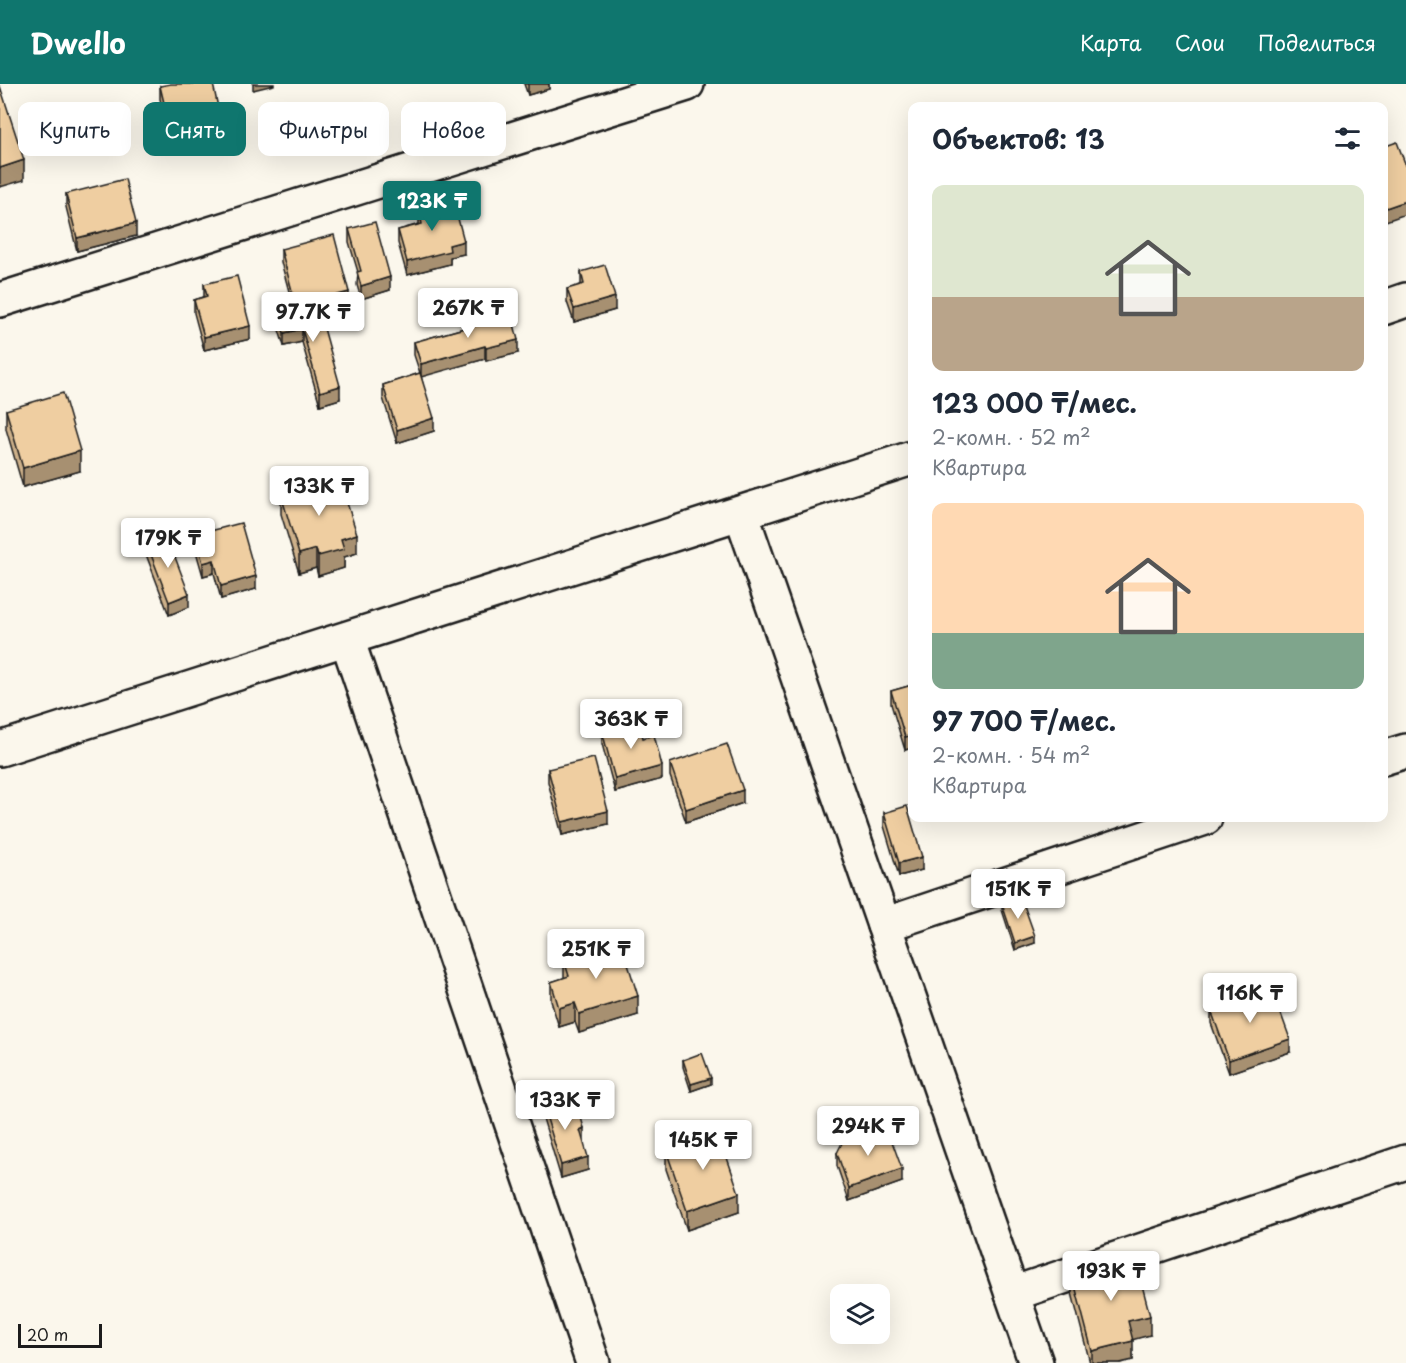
<!DOCTYPE html>
<html lang="ru">
<head>
<meta charset="utf-8">
<style>
	body { margin:0; font-family:"Playpen Sans",sans-serif; background:#f2f2f3; color:#1f2937; height:100vh; display:flex; flex-direction:column; font-size:22px; white-space:nowrap }
	* { box-sizing:border-box; margin:0 }
	p { font-size:20px; color:#747a83 }
	.icon { flex:none; width:33px; height:33px; fill:none; stroke:currentColor; stroke-width:2; stroke-linecap:round; stroke-linejoin:round }
	.map { position:relative; flex:1; overflow:hidden }
	.drawer { position:absolute; left:908px; top:18px; width:480px; height:720px; display:flex; flex-direction:column; background:#fff; border-radius:12px; box-shadow:0 6px 24px #0002 }
	.drawer>* { flex:none }
	.banner { position:absolute; left:18px; top:18px; width:570px; height:54px; display:flex; gap:12px }
	.buttons { position:absolute; left:830px; top:1200px; display:grid; gap:12px }
	.buttons a { display:grid; place-items:center; width:60px; height:60px; border-radius:12px; background:#fff; box-shadow:0 6px 24px #0002; font-size:30px }
	.scale { position:absolute; left:18px; bottom:15px; width:84px; box-sizing:border-box; padding-left:6px; border:3px solid #1c1c1c; border-top:0; font-size:16px; line-height:21px; white-space:nowrap; color:#1c1c1c; -webkit-text-stroke:4px #fbf7ec; paint-order:stroke }
	.price { position:absolute; translate:-50% -51px; padding:0 14px; border-radius:6px; background:#fff; color:#222; font-size:20px; line-height:39px; filter:drop-shadow(0 2px 3px #0008) }
	.price::after { content:''; position:absolute; left:50%; top:36px; width:18px; height:14px; margin-left:-9px; background:inherit; clip-path:polygon(0 0,100% 0,50% 100%) }
	.price.selected { background:#0f766e; color:#fff }
	ul { padding:0; list-style:none }
	li { display:grid; align-content:center; gap:12px; height:318px; padding:0 24px }
	li span { display:grid; place-items:center; height:186px; border-radius:12px; color:#555 }
	li>.icon { margin-inline-start:auto }
	span .icon { width:108px; height:108px; fill:#fffc; stroke-width:1 }
	li b { font-size:26px }
	h2 { display:flex; justify-content:space-between; align-items:center; height:72px; padding:0 24px; font-size:26px }
	.tag { padding:0 21px; border-radius:12px; background:#fff; box-shadow:0 6px 24px #0002; font-size:21px; line-height:54px }
	.tag.selected { background:#0f766e; color:#fff }
	header { display:flex; align-items:center; gap:36px; box-sizing:border-box; height:84px; padding:0 30px; background:#0f766e; color:#fff }
	header strong { font-size:28px }
	nav { display:flex; gap:33px; margin-inline-start:auto; font-size:21px }
	.map>svg:first-child { display:block }
	.lines { fill:none; stroke-linecap:round; stroke-linejoin:round }
	.minor-casing { stroke:#1c1c1c; stroke-width:38 }
	.minor { stroke:#fbf7ec; stroke-width:33 }
	.wall { fill:#ceb18a; stroke:#1c1c1c; stroke-width:1.5 }
	.shaded-wall { fill:#a79071; stroke:#1c1c1c; stroke-width:1.5 }
	.building { fill:#efcea1; stroke:#1c1c1c; stroke-width:1.5 }
</style>
</head>
<body>
<header>
<strong>Dwello</strong>
<nav><a>Карта</a><a>Слои</a><a>Поделиться</a></nav>
</header>
<div class="map">
<svg width="1406" height="1279" viewBox="0 0 1406 1279">
	<rect width="100%" height="100%" fill="#fbf7ec"/>
	<filter id="ink" filterUnits="userSpaceOnUse"><feTurbulence type="fractalNoise" baseFrequency=".0167" numOctaves="2"/><feDisplacementMap in="SourceGraphic" scale="12" xChannelSelector="R" yChannelSelector="G"/><feConvolveMatrix kernelMatrix="1 2 1 2 8 2 1 2 1" color-interpolation-filters="sRGB"/></filter>
	<g filter="url(#ink)">
		<g class="lines">
			<!-- minor casing -->
			<g class="minor-casing">
				<g id="minor">
					<polyline points="0,216 687,0"/>
					<polyline points="1383,224 1406,216"/>
					<polyline points="741,429 1036,1279"/>
					<polyline points="347,555 593,1279"/>
					<polyline points="0,665 912,374"/>
					<polyline points="1383,674 1406,667"/>
					<polyline points="884,841 1205,734"/>
					<polyline points="1012,1210 1406,1078"/>
				</g>
			</g>
			<!-- minor -->
			<use href="#minor" class="minor"/>
		</g>
		<!-- wall -->
		<g class="wall">
			<polygon points="524,0 549,0 549,5 528,11"/>
			<polygon points="160,2 222,55 172,66 160,15"/>
			<polygon points="66,110 136,152 77,167 66,123"/>
			<polygon points="419,125 464,170 450,173 450,180 407,191 398,159 398,146 419,140"/>
			<polygon points="349,145 390,206 361,215 357,201 358,188 349,158"/>
			<polygon points="281,165 349,221 320,229 340,315 320,321 302,258 284,262 278,243 278,230 294,226 281,178"/>
			<polygon points="581,188 615,226 574,238 567,218 567,205 581,201"/>
			<polygon points="204,200 250,255 204,266 194,229 194,216 204,213"/>
			<polygon points="478,237 518,269 486,277 485,275 421,292 434,347 397,359 383,314 383,301 420,289 414,271 414,258 478,240"/>
			<polygon points="6,326 80,387 23,403 6,345"/>
			<polygon points="281,411 357,469 344,473 344,484 318,492 316,484 299,489 281,430"/>
			<polygon points="195,451 256,505 221,515 214,489 203,492 195,464"/>
			<polygon points="147,460 189,523 169,531 147,473"/>
			<polygon points="912,601 912,664 905,666 891,620 891,607"/>
			<polygon points="602,647 643,654 662,695 615,708 602,660"/>
			<polygon points="670,679 743,719 686,738 670,692"/>
			<polygon points="548,685 608,740 562,751 548,698"/>
			<polygon points="884,729 922,786 899,792 884,742"/>
			<polygon points="1002,820 1035,859 1015,866 1002,826"/>
			<polygon points="564,876 638,931 579,949 575,938 559,943 551,917 551,898 564,894"/>
			<polygon points="1211,926 1290,968 1229,989 1211,939"/>
			<polygon points="683,976 711,1000 691,1007 683,983"/>
			<polygon points="542,1018 584,1057 588,1086 561,1094 542,1031"/>
			<polygon points="666,1066 739,1128 687,1146 666,1085"/>
			<polygon points="837,1069 902,1098 849,1117 837,1082"/>
			<polygon points="1072,1190 1150,1251 1132,1255 1133,1276 1120,1279 1090,1279 1072,1209"/>
		</g>
		<!-- shaded-wall -->
		<g class="shaded-wall">
			<polygon points="253,0 274,0 274,1 253,6"/>
			<polygon points="528,0 549,0 549,5 528,11"/>
			<polygon points="222,42 222,55 172,66 172,53"/>
			<polygon points="24,76 24,96 0,103 0,84"/>
			<polygon points="1406,117 1406,130 1383,138 1383,125"/>
			<polygon points="136,139 136,152 77,167 77,154"/>
			<polygon points="464,157 464,170 450,173 450,180 407,191 407,178 449,161"/>
			<polygon points="390,193 390,206 361,215 361,202"/>
			<polygon points="349,208 349,221 296,235 296,222"/>
			<polygon points="615,213 615,226 574,238 574,225"/>
			<polygon points="250,242 250,255 204,266 204,253"/>
			<polygon points="302,245 302,258 284,262 284,249"/>
			<polygon points="518,256 518,269 486,277 486,264"/>
			<polygon points="485,262 485,275 421,293 421,280"/>
			<polygon points="340,302 340,315 320,321 320,308"/>
			<polygon points="434,334 434,347 397,359 397,346"/>
			<polygon points="80,367 80,387 23,403 23,384"/>
			<polygon points="357,450 357,469 344,473 344,484 318,492 318,472 341,455"/>
			<polygon points="316,465 316,484 299,489 299,470"/>
			<polygon points="214,476 214,489 203,492 203,479"/>
			<polygon points="256,492 256,505 221,515 221,502"/>
			<polygon points="189,510 189,523 169,531 169,518"/>
			<polygon points="912,651 912,664 905,666 905,653"/>
			<polygon points="662,682 662,695 615,708 615,695"/>
			<polygon points="743,706 743,719 686,738 686,725"/>
			<polygon points="608,727 608,740 562,751 562,738"/>
			<polygon points="922,773 922,786 899,792 899,779"/>
			<polygon points="1035,852 1035,859 1015,866 1015,859"/>
			<polygon points="638,912 638,931 579,949 579,930"/>
			<polygon points="575,919 575,938 559,943 559,924"/>
			<polygon points="1290,955 1290,968 1229,989 1229,976"/>
			<polygon points="711,994 711,1000 691,1007 691,1000"/>
			<polygon points="584,1044 584,1057 580,1059 580,1046"/>
			<polygon points="588,1073 588,1086 561,1094 561,1081"/>
			<polygon points="902,1085 902,1098 849,1117 849,1104"/>
			<polygon points="739,1109 739,1128 687,1146 687,1127"/>
			<polygon points="1150,1232 1150,1251 1128,1257 1128,1237"/>
			<polygon points="1133,1257 1133,1276 1120,1279 1092,1279 1092,1267"/>
		</g>
		<!-- building -->
		<g class="building">
			<polygon points="171,0 213,0 222,42 172,53 160,2"/>
			<polygon points="0,2 24,76 0,84"/>
			<polygon points="1397,58 1406,82 1406,117 1383,125 1383,63"/>
			<polygon points="125,95 136,139 77,154 66,110"/>
			<polygon points="453,116 464,157 449,161 450,167 407,178 398,146 422,140 419,125"/>
			<polygon points="375,138 390,193 361,202 357,188 361,187 349,145"/>
			<polygon points="334,151 349,208 296,222 281,165"/>
			<polygon points="605,181 615,213 574,225 567,205 584,200 581,188"/>
			<polygon points="237,192 250,242 204,253 194,216 207,212 204,200"/>
			<polygon points="317,219 340,302 320,308 302,245 284,249 278,230"/>
			<polygon points="511,228 518,256 486,264 485,262 421,280 414,258 479,240 478,237"/>
			<polygon points="420,289 434,334 397,346 383,301"/>
			<polygon points="63,309 80,367 23,384 6,326"/>
			<polygon points="339,394 357,450 341,455 344,465 318,472 316,465 299,470 281,411"/>
			<polygon points="241,439 256,492 221,502 214,476 203,479 195,451"/>
			<polygon points="167,452 189,510 169,518 147,460"/>
			<polygon points="912,601 912,651 905,653 891,607"/>
			<polygon points="639,637 643,654 654,651 662,682 615,695 602,647"/>
			<polygon points="727,660 743,706 686,725 670,679"/>
			<polygon points="594,674 608,727 562,738 548,685"/>
			<polygon points="907,722 922,773 899,779 884,729"/>
			<polygon points="1021,813 1035,852 1015,859 1002,820"/>
			<polygon points="621,858 638,912 579,930 575,919 559,924 551,898 569,892 564,876"/>
			<polygon points="1272,905 1290,955 1229,976 1211,926"/>
			<polygon points="702,969 711,994 691,1000 683,976"/>
			<polygon points="563,1012 570,1033 580,1030 584,1044 580,1046 588,1073 561,1081 542,1018"/>
			<polygon points="886,1041 902,1085 849,1104 837,1069 844,1055"/>
			<polygon points="718,1047 739,1109 687,1127 666,1066"/>
			<polygon points="1135,1174 1150,1232 1128,1237 1133,1257 1092,1267 1072,1190"/>
		</g>
	</g>
</svg>
<div class="buttons">
<a><svg class="icon" aria-label="layers" viewBox="0 0 24 24"><path d="M12 4l9 5-9 5-9-5zM3 14l9 5 9-5"/></svg></a>
</div>
<div class="scale">20 m</div>
<b class="price selected" style="left:432px;top:148px">123K ₸</b>
<b class="price" style="left:468px;top:255px">267K ₸</b>
<b class="price" style="left:313px;top:259px">97.7K ₸</b>
<b class="price" style="left:319px;top:433px">133K ₸</b>
<b class="price" style="left:168px;top:485px">179K ₸</b>
<b class="price" style="left:631px;top:666px">363K ₸</b>
<b class="price" style="left:1018px;top:836px">151K ₸</b>
<b class="price" style="left:596px;top:896px">251K ₸</b>
<b class="price" style="left:1250px;top:940px">116K ₸</b>
<b class="price" style="left:565px;top:1047px">133K ₸</b>
<b class="price" style="left:868px;top:1073px">294K ₸</b>
<b class="price" style="left:703px;top:1087px">145K ₸</b>
<b class="price" style="left:1111px;top:1218px">193K ₸</b>
<div class="banner">
<a class="tag">Купить</a>
<a class="tag selected">Снять</a>
<a class="tag">Фильтры</a>
<a class="tag">Новое</a>
</div>
<section class="drawer">
<h2>Объектов: 13<svg class="icon" aria-label="filters" viewBox="0 0 24 24"><path d="M4 7h16M4 17h16"/><circle cx="9" cy="7" r="2"/><circle cx="15" cy="17" r="2"/></svg></h2>
<ul>
<li><span style="background:linear-gradient(#dfe7d0 60%,#b9a48a 0)"><svg class="icon" aria-label="home" viewBox="0 0 24 24"><path d="M3 11l9-7 9 7M6 9v11h12V9"/></svg></span><div><b>123 000 ₸/мес.</b><p>2-комн. · 52 m²</p><p>Квартира</p></div></li>
<li><span style="background:linear-gradient(#ffd9b3 70%,#7fa58c 0)"><svg class="icon" aria-label="home" viewBox="0 0 24 24"><path d="M3 11l9-7 9 7M6 9v11h12V9"/></svg></span><div><b>97 700 ₸/мес.</b><p>2-комн. · 54 m²</p><p>Квартира</p></div></li>
</ul>
</section>
</div>
</body>
</html>
